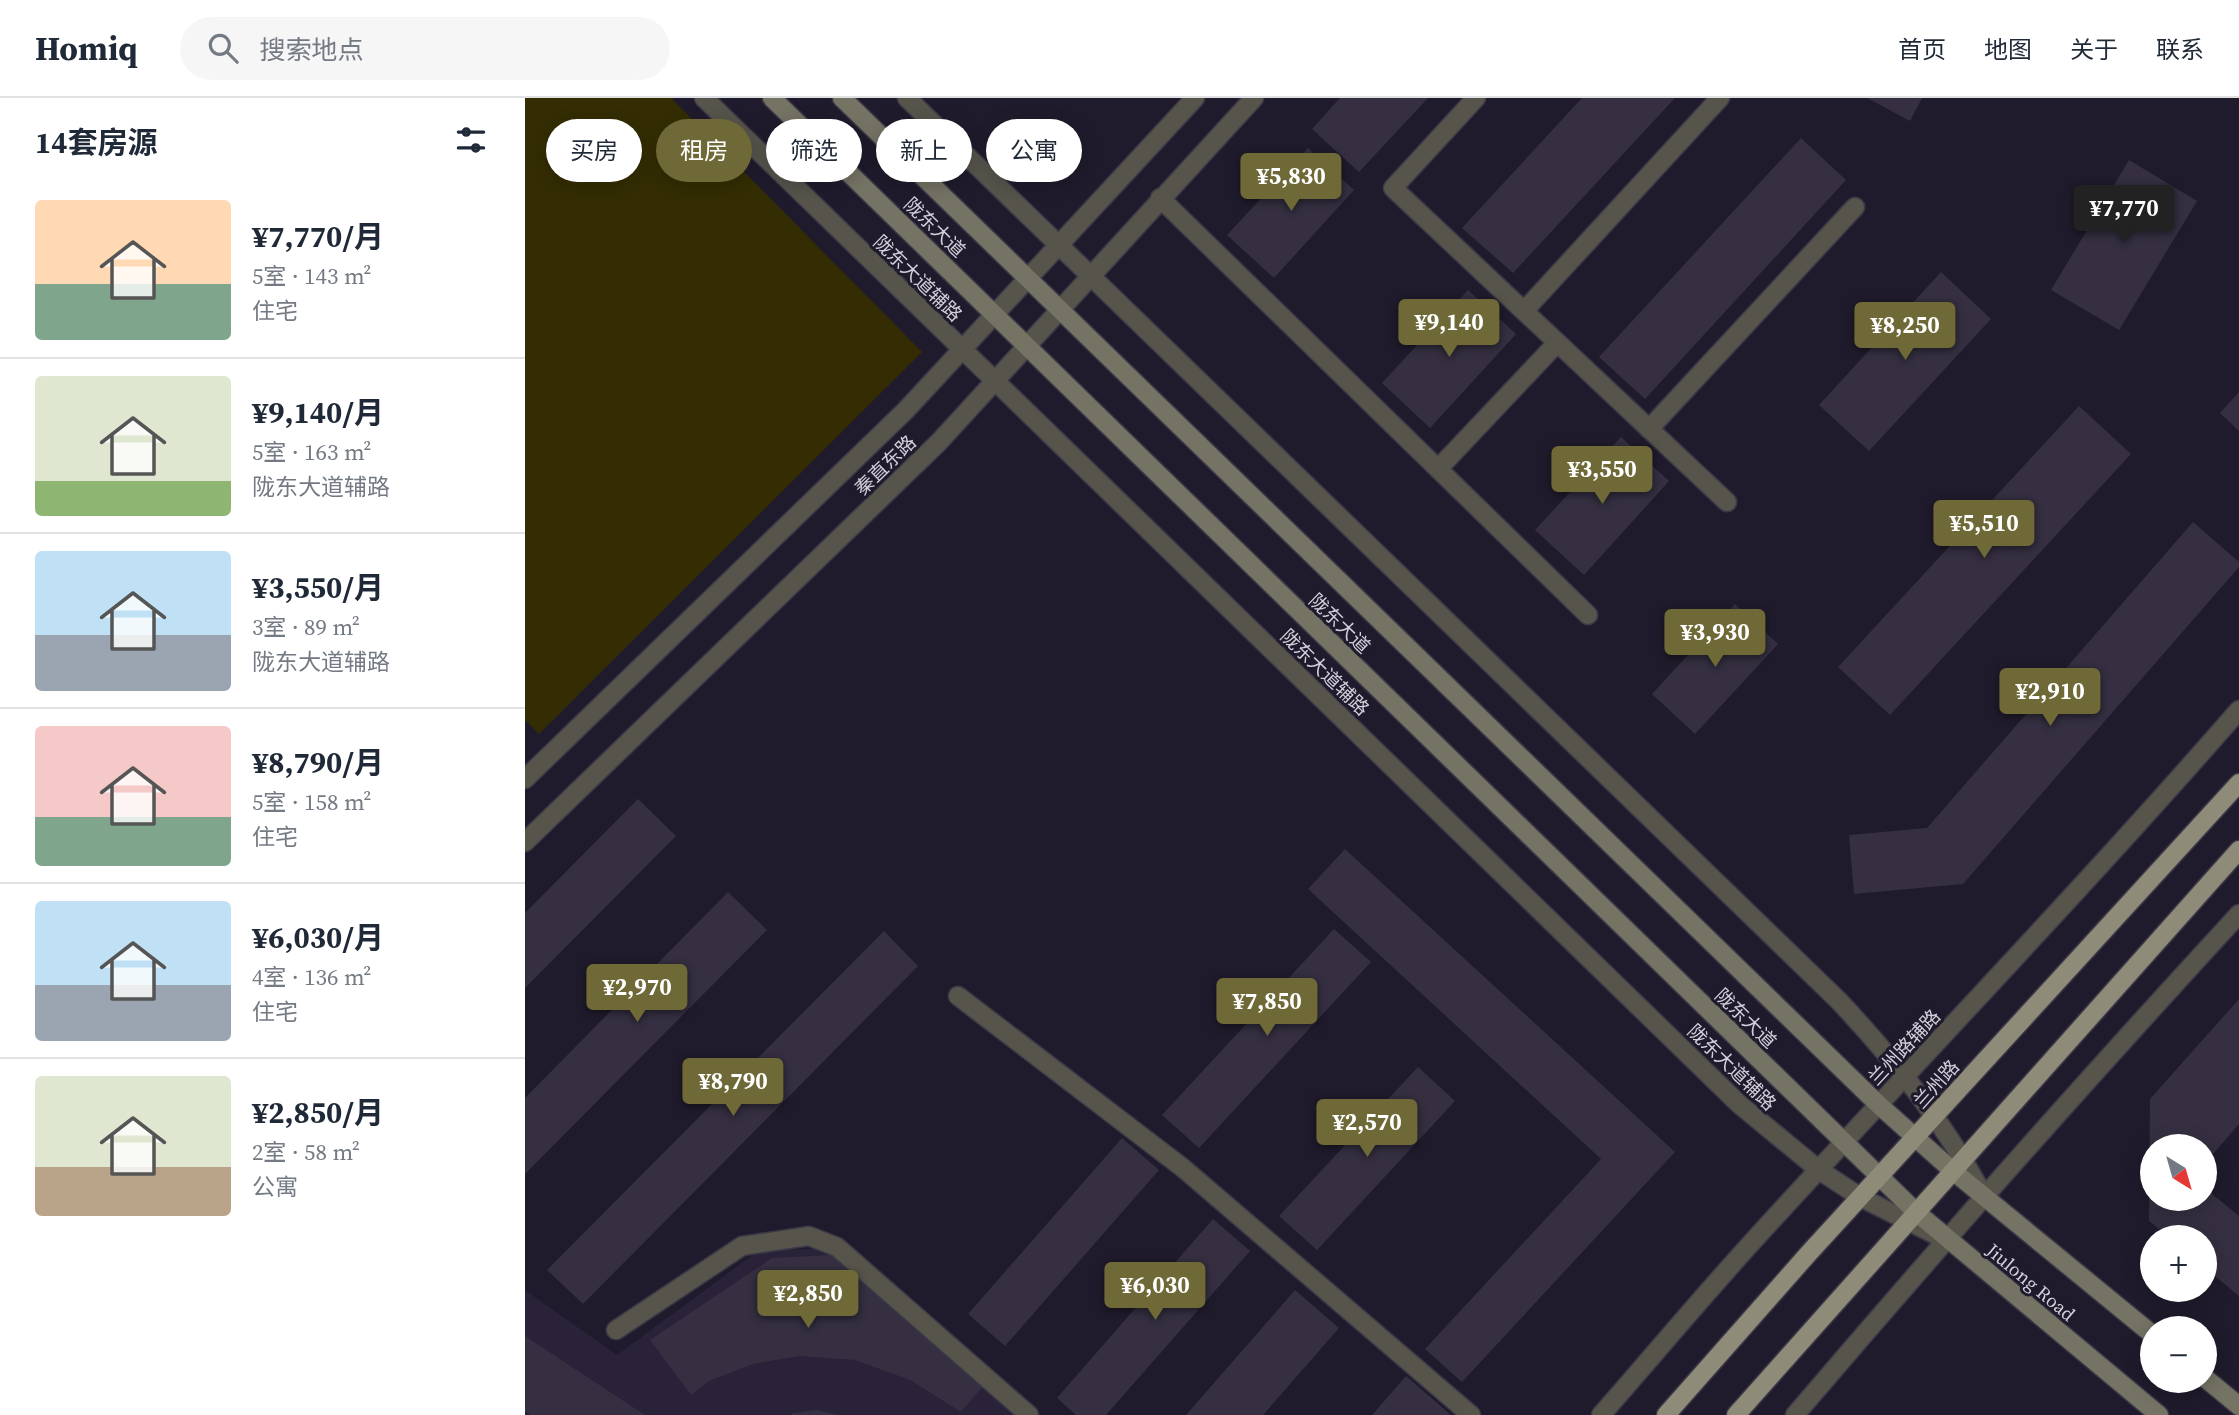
<!DOCTYPE html>
<html lang="zh">
<head>
<meta charset="utf-8">
<style>
	body { margin:0; font-family:"Source Serif 4","Noto Sans SC",serif; background:#f6f6f7; color:#1f2937; height:100vh; display:flex; flex-direction:column; font-size:26px; white-space:nowrap }
	* { box-sizing:border-box; margin:0 }
	p { font-size:23px; color:#747a83 }
	.icon { flex:none; width:38px; height:38px; fill:none; stroke:currentColor; stroke-width:2; stroke-linecap:round; stroke-linejoin:round }
	.map { position:relative; flex:1; overflow:hidden }
	.details { display:flex; flex-direction:column; background:#fff; width:525px }
	.details>* { flex:none }
	.hud { position:absolute; left:21px; top:21px; width:665px; height:63px; display:flex; gap:14px }
	.needle { width:46px; rotate:143deg }
	.buttons { position:absolute; left:1615px; top:1036px; display:grid; gap:14px }
	.buttons a { display:grid; place-items:center; width:77px; height:77px; border-radius:50%; background:#fff; box-shadow:0 4px 18px #0003; font-size:35px }
	.price { position:absolute; translate:-50% -60px; padding:0 16px; border-radius:7px; background:#6e6937; color:#fff; font-size:23px; line-height:46px; filter:drop-shadow(0 2px 4px #0008) }
	.price::after { content:''; position:absolute; left:50%; top:42px; width:21px; height:16px; margin-left:-10px; background:inherit; clip-path:polygon(0 0,100% 0,50% 100%) }
	.price.active { background:#222; color:#fff }
	ul { padding:0; list-style:none }
	li { display:flex; align-items:center; gap:21px; height:175px; padding:0 35px }
	li+li { border-top:2px solid #e0e1e3 }
	li span { display:grid; place-items:center; flex:none; width:196px; height:140px; border-radius:7px; color:#555 }
	li>.icon { margin-inline-start:auto }
	span .icon { width:84px; height:84px; fill:#fffc; stroke-width:1 }
	li b { font-size:30px }
	h2 { display:flex; justify-content:space-between; align-items:center; height:84px; padding:0 35px; font-size:30px }
	.tag { padding:0 24px; border-radius:32px; background:#fff; box-shadow:0 4px 18px #0003; font-size:24px; line-height:63px }
	.tag.active { background:#6e6937; color:#fff }
	header { display:flex; align-items:center; gap:42px; box-sizing:border-box; height:98px; padding:0 35px; background:#fff; border-bottom:2px solid #e0e1e3 }
	header strong { font-size:33px }
	nav { display:flex; gap:38px; margin-inline-start:auto; font-size:24px }
	.search { width:490px; height:63px; background:#f6f6f7; display:flex; align-items:center; gap:18px; box-sizing:border-box; padding:0 24px; border-radius:38px; color:#747a83; font-size:26px }
	main { display:flex; flex:1; min-height:0 }
	.map>svg:first-child { display:block }
	.built { fill:#292238 }
	.green { fill:#342d03 }
	.building { fill:#352f41; fill-rule:evenodd }
	.lines { fill:none; stroke-linecap:round; stroke-linejoin:round }
	.minor-casing { stroke:#3d3848; stroke-width:21 }
	.tertiary-casing { stroke:#3d3848; stroke-width:21 }
	.secondary-casing { stroke:#3d3848; stroke-width:21 }
	.primary-casing { stroke:#3d3848; stroke-width:21 }
	.minor { stroke:#56544b; stroke-width:18 }
	.tertiary { stroke:#56544b; stroke-width:18 }
	.secondary { stroke:#757364; stroke-width:18 }
	.primary { stroke:#8e8b78; stroke-width:18 }
	.labels { text-anchor:middle; stroke-width:6; stroke-linejoin:round; paint-order:stroke }
	.street-label { font-size:19px; fill:#d3cfdb; stroke:#201b2c }
</style>
</head>
<body>
<header>
<strong>Homiq</strong>
<div class="search"><svg class="icon" aria-label="search" viewBox="0 0 24 24"><circle cx="10" cy="10" r="6"/><path d="M15 15l6 6"/></svg>搜索地点</div>
<nav><a>首页</a><a>地图</a><a>关于</a><a>联系</a></nav>
</header>
<main>
<section class="details">
<h2>14套房源<svg class="icon" aria-label="filters" viewBox="0 0 24 24"><path d="M4 7h16M4 17h16"/><circle cx="9" cy="7" r="2"/><circle cx="15" cy="17" r="2"/></svg></h2>
<ul>
<li><span style="background:linear-gradient(#ffd9b3 60%,#7fa58c 0)"><svg class="icon" aria-label="home" viewBox="0 0 24 24"><path d="M3 11l9-7 9 7M6 9v11h12V9"/></svg></span><div><b>¥7,770/月</b><p>5室 · 143 m²</p><p>住宅</p></div></li>
<li><span style="background:linear-gradient(#dfe7d0 75%,#8fb573 0)"><svg class="icon" aria-label="home" viewBox="0 0 24 24"><path d="M3 11l9-7 9 7M6 9v11h12V9"/></svg></span><div><b>¥9,140/月</b><p>5室 · 163 m²</p><p>陇东大道辅路</p></div></li>
<li><span style="background:linear-gradient(#bfe0f5 60%,#9aa5b1 0)"><svg class="icon" aria-label="home" viewBox="0 0 24 24"><path d="M3 11l9-7 9 7M6 9v11h12V9"/></svg></span><div><b>¥3,550/月</b><p>3室 · 89 m²</p><p>陇东大道辅路</p></div></li>
<li><span style="background:linear-gradient(#f6c9c9 65%,#7fa58c 0)"><svg class="icon" aria-label="home" viewBox="0 0 24 24"><path d="M3 11l9-7 9 7M6 9v11h12V9"/></svg></span><div><b>¥8,790/月</b><p>5室 · 158 m²</p><p>住宅</p></div></li>
<li><span style="background:linear-gradient(#bfe0f5 60%,#9aa5b1 0)"><svg class="icon" aria-label="home" viewBox="0 0 24 24"><path d="M3 11l9-7 9 7M6 9v11h12V9"/></svg></span><div><b>¥6,030/月</b><p>4室 · 136 m²</p><p>住宅</p></div></li>
<li><span style="background:linear-gradient(#dfe7d0 65%,#b9a48a 0)"><svg class="icon" aria-label="home" viewBox="0 0 24 24"><path d="M3 11l9-7 9 7M6 9v11h12V9"/></svg></span><div><b>¥2,850/月</b><p>2室 · 58 m²</p><p>公寓</p></div></li>
</ul>
</section>
<div class="map">
<svg width="1714" height="1317" viewBox="0 0 1714 1317">
	<rect width="100%" height="100%" fill="#201b2c"/>
	<!-- built -->
	<polygon class="built" points="309,1150 497,1317 0,1317 0,1192 92,1257 233,1153"/>
	<!-- green -->
	<polygon class="green" points="0,0 146,0 397,254 14,636 0,622"/>
	<!-- building -->
	<g class="building">
		<polygon points="815,0 903,0 834,74 787,31"/>
		<polygon points="1057,0 1150,0 988,175 937,130"/>
		<polygon points="1342,0 1397,0 1385,23"/>
		<polygon points="1276,40 1321,82 1120,301 1074,259"/>
		<polygon points="783,50 829,92 749,180 702,137"/>
		<polygon points="1604,62 1672,103 1594,232 1526,192"/>
		<polygon points="1416,174 1466,221 1344,353 1294,307"/>
		<polygon points="943,192 991,236 905,330 857,285"/>
		<polygon points="1714,294 1714,333 1695,315"/>
		<polygon points="1554,308 1606,356 1365,617 1313,569"/>
		<polygon points="1096,339 1144,383 1059,477 1010,432"/>
		<polygon points="1668,424 1714,464 1714,469 1438,786 1329,796 1324,737 1402,730"/>
		<polygon points="1210,506 1253,546 1170,636 1127,596"/>
		<polygon points="113,701 151,738 0,890 0,815"/>
		<polygon points="820,751 1150,1054 937,1284 900,1251 1076,1061 783,791"/>
		<polygon points="203,794 242,832 0,1076 0,1000"/>
		<polygon points="809,831 846,864 674,1050 637,1017"/>
		<polygon points="359,833 393,868 58,1206 22,1172"/>
		<path d="M1714,901V1026L1687,1057V1096L1714,1118V1198L1680,1170V1139H1644L1624,1123L1625,1001ZM1628,1048H1680V1101H1628Z"/>
		<polygon points="893,969 930,1003 792,1152 754,1118"/>
		<polygon points="597,1040 634,1072 480,1248 443,1216"/>
		<polygon points="688,1121 725,1153 581,1317 551,1317 532,1300"/>
		<polygon points="306,1157 460,1286 436,1314 385,1282 330,1262 274,1258 228,1266 184,1283 166,1297 125,1242 247,1160"/>
		<polygon points="770,1192 814,1230 738,1317 661,1317"/>
		<polygon points="0,1238 120,1317 6,1317 0,1313"/>
		<polygon points="881,1278 926,1317 847,1317"/>
		<polygon points="292,1312 312,1317 267,1317 267,1315"/>
	</g>
	<g class="lines">
		<!-- minor casing -->
		<g class="minor-casing">
			<g id="minor">
				<polyline points="951,0 868,90 1202,404"/>
				<polyline points="635,100 1063,517"/>
				<polyline points="999,213 1195,0"/>
				<polyline points="1124,331 1330,109"/>
				<polyline points="913,371 1032,245"/>
				<polyline points="433,898 658,1070 946,1317"/>
				<polyline points="91,1232 217,1148 284,1138 312,1149 504,1317"/>
			</g>
		</g>
		<!-- tertiary casing -->
		<g class="tertiary-casing">
			<g id="tertiary">
				<polyline points="179,0 1214,1006 1294,1072 1335,1099 1419,1141"/>
				<path d="M382,0L1314,903C1373,966 1417,1022 1459,1098"/>
				<polyline points="0,681 381,312 670,0"/>
				<polyline points="0,744 414,344 729,0"/>
				<path d="M1076,1317C1127,1259 1177,1199 1229,1142C1390,965 1557,792 1714,612"/>
				<path d="M1270,1317C1415,1147 1563,980 1714,816"/>
			</g>
		</g>
		<!-- secondary casing -->
		<g class="secondary-casing">
			<g id="secondary">
				<polyline points="247,0 1391,1114 1634,1317"/>
				<polyline points="317,0 1354,1007 1428,1073 1628,1237"/>
				<polyline points="1680,1280 1714,1308"/>
			</g>
		</g>
		<!-- primary casing -->
		<g class="primary-casing">
			<g id="primary">
				<polyline points="1141,1317 1284,1155 1714,685"/>
				<polyline points="1211,1317 1714,752"/>
			</g>
		</g>
		<!-- minor -->
		<use href="#minor" class="minor"/>
		<!-- tertiary -->
		<use href="#tertiary" class="tertiary"/>
		<!-- secondary -->
		<use href="#secondary" class="secondary"/>
		<!-- primary -->
		<use href="#primary" class="primary"/>
	</g>
	<g class="labels">
		<!-- street labels -->
		<g class="street-label">
			<text transform="translate(410 129) rotate(44)" y="7">陇东大道</text>
			<text transform="translate(393 180) rotate(44)" y="7">陇东大道辅路</text>
			<text transform="translate(360 367) rotate(-44)" y="7">秦直东路</text>
			<text transform="translate(815 525) rotate(44)" y="7">陇东大道</text>
			<text transform="translate(800 574) rotate(44)" y="7">陇东大道辅路</text>
			<text transform="translate(1221 920) rotate(44)" y="7">陇东大道</text>
			<text transform="translate(1379 949) rotate(-47)" y="7">兰州路辅路</text>
			<text transform="translate(1207 969) rotate(44)" y="7">陇东大道辅路</text>
			<text transform="translate(1411 986) rotate(-48)" y="7">兰州路</text>
			<text transform="translate(1506 1184) rotate(40)" y="7">Jiulong Road</text>
		</g>
	</g>
</svg>
<div class="buttons">
<a><svg class="needle" viewBox="-14 -14 28 28"><path d="M0-13l5 13h-10z" fill="#e53935"/><path d="M0 13l5-13h-10z" fill="#747a83"/></svg></a>
<a>+</a>
<a>−</a>
</div>
<b class="price" style="left:766px;top:115px">¥5,830</b>
<b class="price active" style="left:1599px;top:147px">¥7,770</b>
<b class="price" style="left:924px;top:261px">¥9,140</b>
<b class="price" style="left:1380px;top:264px">¥8,250</b>
<b class="price" style="left:1077px;top:408px">¥3,550</b>
<b class="price" style="left:1459px;top:462px">¥5,510</b>
<b class="price" style="left:1190px;top:571px">¥3,930</b>
<b class="price" style="left:1525px;top:630px">¥2,910</b>
<b class="price" style="left:112px;top:926px">¥2,970</b>
<b class="price" style="left:742px;top:940px">¥7,850</b>
<b class="price" style="left:208px;top:1020px">¥8,790</b>
<b class="price" style="left:842px;top:1061px">¥2,570</b>
<b class="price" style="left:630px;top:1224px">¥6,030</b>
<b class="price" style="left:283px;top:1232px">¥2,850</b>
<div class="hud">
<a class="tag">买房</a>
<a class="tag active">租房</a>
<a class="tag">筛选</a>
<a class="tag">新上</a>
<a class="tag">公寓</a>
</div>
</div>
</main>
</body>
</html>
